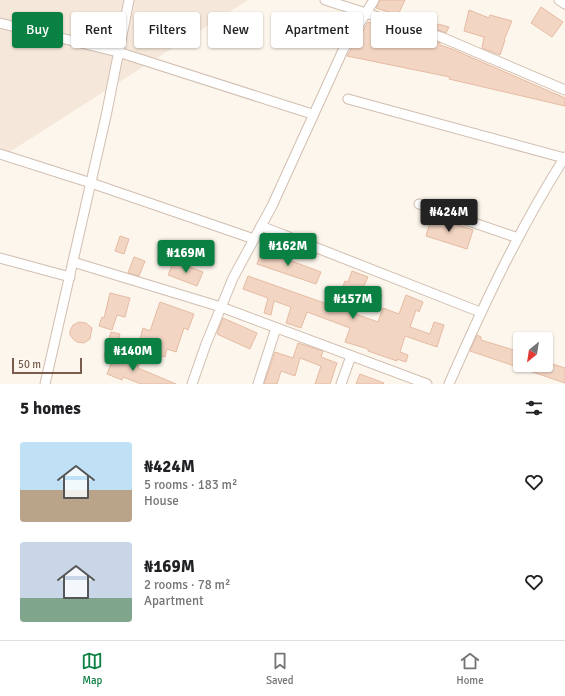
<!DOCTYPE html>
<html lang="en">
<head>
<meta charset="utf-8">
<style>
	body { margin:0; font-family:Signika,sans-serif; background:#f2f2f2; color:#202124; height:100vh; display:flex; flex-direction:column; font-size:15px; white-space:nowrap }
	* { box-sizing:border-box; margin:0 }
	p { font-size:13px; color:#757577 }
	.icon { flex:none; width:22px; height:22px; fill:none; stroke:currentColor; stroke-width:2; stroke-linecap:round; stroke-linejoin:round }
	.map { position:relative; height:384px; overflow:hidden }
	.details { display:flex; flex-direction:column; background:#fff; flex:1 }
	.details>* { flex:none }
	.top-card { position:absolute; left:12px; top:12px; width:541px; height:36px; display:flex; gap:8px }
	.needle { width:26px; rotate:210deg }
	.buttons { position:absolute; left:513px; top:332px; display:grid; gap:8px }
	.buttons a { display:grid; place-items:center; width:40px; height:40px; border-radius:4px; background:#fff; box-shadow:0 1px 3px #0004; font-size:20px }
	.scale { position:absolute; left:12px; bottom:10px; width:70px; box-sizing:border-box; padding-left:4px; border:2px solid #7a5c4d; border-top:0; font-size:11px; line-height:14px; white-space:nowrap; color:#7a5c4d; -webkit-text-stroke:3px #fffaf3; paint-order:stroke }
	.price { position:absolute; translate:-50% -34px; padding:0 9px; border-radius:4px; background:#0b8043; color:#fff; font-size:13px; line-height:26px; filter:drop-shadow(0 1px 2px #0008) }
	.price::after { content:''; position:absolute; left:50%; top:24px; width:12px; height:9px; margin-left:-6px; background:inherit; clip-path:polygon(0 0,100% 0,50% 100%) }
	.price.current { background:#222; color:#fff }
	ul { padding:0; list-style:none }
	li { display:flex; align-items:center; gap:12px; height:100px; padding:0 20px }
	li span { display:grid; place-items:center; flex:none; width:112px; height:80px; border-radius:4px; color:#555 }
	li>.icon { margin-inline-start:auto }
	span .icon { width:48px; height:48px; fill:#fffc; stroke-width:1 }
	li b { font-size:17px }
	h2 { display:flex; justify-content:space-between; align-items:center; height:48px; padding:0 20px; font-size:17px }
	.pill { padding:0 14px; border-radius:4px; background:#fff; box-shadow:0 1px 3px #0004; font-size:14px; line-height:36px }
	.pill.current { background:#0b8043; color:#fff }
	.tabs { display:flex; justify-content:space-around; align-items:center; height:56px; border-top:1px solid #e0e0e0; background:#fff; font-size:11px; color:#757577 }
	.tabs a { display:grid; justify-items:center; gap:2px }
	.tabs .current { color:#0b8043 }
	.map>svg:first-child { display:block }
	.residential { fill:#f5e8da }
	.building { fill:#f3d5c3; stroke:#e6bba3 }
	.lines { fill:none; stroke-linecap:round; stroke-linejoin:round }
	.minor-casing { stroke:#d1beb0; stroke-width:11 }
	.minor { stroke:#fff; stroke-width:9 }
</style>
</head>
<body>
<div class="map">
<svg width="565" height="384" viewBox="0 0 565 384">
	<rect width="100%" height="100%" fill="#fdf6ec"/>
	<!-- residential -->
	<polygon class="residential" points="0,0 248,0 0,158"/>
	<!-- building -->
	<g class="building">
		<polygon points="380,0 405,0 398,15 376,8"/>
		<polygon points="541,7 563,22 552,37 531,23"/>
		<polygon points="469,10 489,18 490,15 512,21 504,40 505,40 500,55 482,48 484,37 464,31"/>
		<polygon points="368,22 430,42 430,40 440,43 440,45 452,49 565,98 565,106 449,79 450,77 347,56"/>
		<polygon points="438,24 449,27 446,33 436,29"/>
		<polygon points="432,216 473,230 467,249 426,236"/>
		<polygon points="120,236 129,239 124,254 115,251"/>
		<polygon points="262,250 321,272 316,284 257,264"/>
		<polygon points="134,257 145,261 139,276 128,273"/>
		<polygon points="174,261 203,272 197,286 168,275"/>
		<polygon points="352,271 368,277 363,288 382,295 378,307 340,294 345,281 348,282"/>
		<polygon points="248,276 378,322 383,308 399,314 406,295 423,302 419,312 416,310 410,327 430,334 434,322 444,325 437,347 405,336 400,352 408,355 406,362 397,359 397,361 368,351 368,349 345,342 350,328 326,319 307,312 301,328 286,323 291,307 274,301 271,315 264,313 268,298 243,289"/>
		<polygon points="110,293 130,298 125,317 117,315 112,330 99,326 102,317 104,318"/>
		<polygon points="160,302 194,314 188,330 184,328 176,352 167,349 165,357 157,355 159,346 140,339 143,328 150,331"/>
		<polygon points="223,318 257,333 250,349 217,334"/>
		<polygon points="79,322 86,323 92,328 90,339 84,343 77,342 74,340 70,335 70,331 73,325"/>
		<polygon points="111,332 120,334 113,359 104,356"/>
		<polygon points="477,335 481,337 481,340 520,352 520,365 546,365 546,362 565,368 565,383 470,351"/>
		<polygon points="298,343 323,351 321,357 337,363 330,384 315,384 321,366 300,358 295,376 281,371 277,384 264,384 275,352 293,358"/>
		<polygon points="115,354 140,361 138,368 176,384 141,384 123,377 122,380 107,374"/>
		<polygon points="360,374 384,383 383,384 356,384"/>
	</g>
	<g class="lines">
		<!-- minor casing -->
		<g class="minor-casing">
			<g id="minor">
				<polyline points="325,0 441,37 565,90"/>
				<polyline points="559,0 565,4"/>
				<polyline points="0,23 118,52 312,114"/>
				<polyline points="348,99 564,158"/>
				<polyline points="0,154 91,183 254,239"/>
				<polyline points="419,204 518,238"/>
				<polyline points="261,226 480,312"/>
				<polyline points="0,258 70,277"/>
				<polyline points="73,262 221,307 427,384"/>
				<polyline points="45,384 106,116 129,0"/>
				<polyline points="192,384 206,344 233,278 272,206 344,48 374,0"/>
				<polyline points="258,384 276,328"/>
				<polyline points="341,384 351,356"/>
				<path d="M449,384C483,306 519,229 565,157"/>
			</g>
		</g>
		<!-- minor -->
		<use href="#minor" class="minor"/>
	</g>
</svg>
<div class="buttons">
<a><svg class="needle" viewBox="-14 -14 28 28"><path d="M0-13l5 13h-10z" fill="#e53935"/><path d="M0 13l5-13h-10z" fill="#757577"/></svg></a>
</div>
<div class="scale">50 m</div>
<b class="price current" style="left:449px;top:233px">₦424M</b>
<b class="price" style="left:288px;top:267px">₦162M</b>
<b class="price" style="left:186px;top:274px">₦169M</b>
<b class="price" style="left:353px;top:320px">₦157M</b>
<b class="price" style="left:133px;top:372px">₦140M</b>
<div class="top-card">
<a class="pill current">Buy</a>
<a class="pill">Rent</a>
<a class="pill">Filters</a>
<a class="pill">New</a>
<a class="pill">Apartment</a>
<a class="pill">House</a>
</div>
</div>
<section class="details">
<h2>5 homes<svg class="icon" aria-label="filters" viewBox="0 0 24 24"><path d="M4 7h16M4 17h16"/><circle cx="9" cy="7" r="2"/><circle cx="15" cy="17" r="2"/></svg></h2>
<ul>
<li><span style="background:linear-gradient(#bfe0f5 60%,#b9a48a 0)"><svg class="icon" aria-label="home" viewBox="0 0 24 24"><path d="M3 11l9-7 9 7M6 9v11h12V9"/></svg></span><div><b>₦424M</b><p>5 rooms · 183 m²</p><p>House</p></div><svg class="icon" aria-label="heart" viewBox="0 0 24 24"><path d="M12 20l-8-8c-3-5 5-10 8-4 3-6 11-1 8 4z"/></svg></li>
<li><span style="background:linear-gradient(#c9d6e8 70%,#7fa58c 0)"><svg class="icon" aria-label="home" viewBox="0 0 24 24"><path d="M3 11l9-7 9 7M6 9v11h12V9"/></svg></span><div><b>₦169M</b><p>2 rooms · 78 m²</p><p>Apartment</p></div><svg class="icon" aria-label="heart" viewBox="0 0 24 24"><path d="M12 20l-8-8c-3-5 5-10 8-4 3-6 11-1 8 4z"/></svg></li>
</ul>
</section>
<nav class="tabs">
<a class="current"><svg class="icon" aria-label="map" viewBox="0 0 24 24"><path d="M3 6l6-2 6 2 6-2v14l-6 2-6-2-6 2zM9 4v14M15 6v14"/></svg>Map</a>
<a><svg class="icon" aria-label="saved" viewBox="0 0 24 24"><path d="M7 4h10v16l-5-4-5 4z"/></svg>Saved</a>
<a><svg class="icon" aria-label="home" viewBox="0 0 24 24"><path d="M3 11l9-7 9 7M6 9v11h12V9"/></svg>Home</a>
</nav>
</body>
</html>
